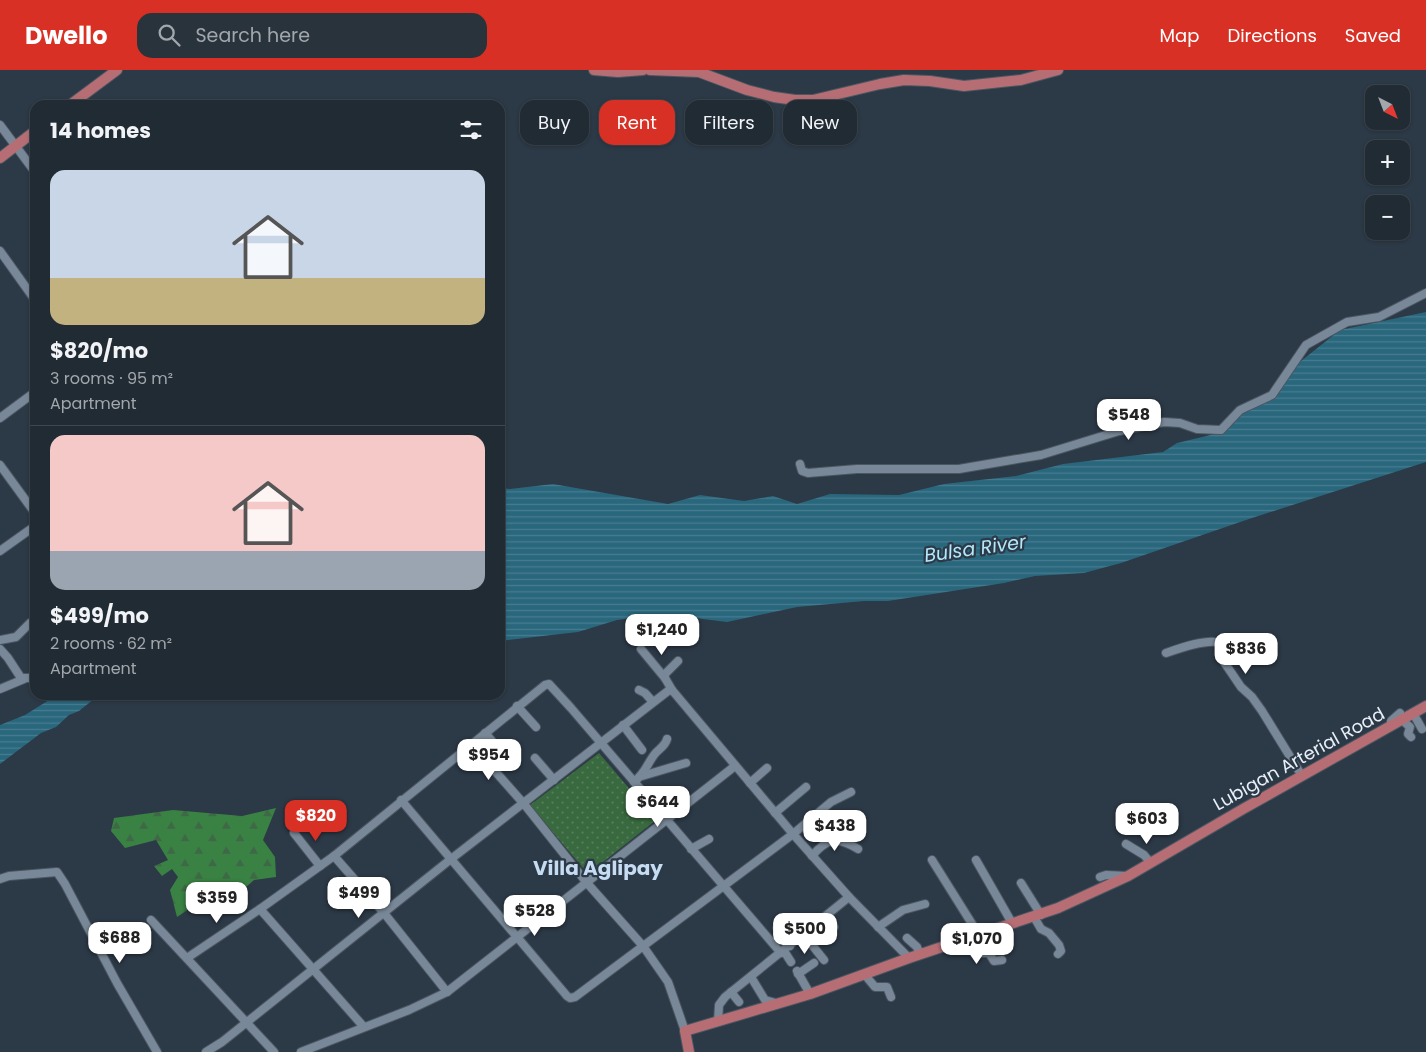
<!DOCTYPE html>
<html lang="en">
<head>
<meta charset="utf-8">
<style>
	body { margin:0; font-family:Poppins,sans-serif; background:#29333c; color:#f1f3f6; height:100vh; display:flex; flex-direction:column; font-size:19px; white-space:nowrap }
	* { box-sizing:border-box; margin:0 }
	p { font-size:16px; color:#a2a7ac }
	.icon { flex:none; width:28px; height:28px; fill:none; stroke:currentColor; stroke-width:2; stroke-linecap:round; stroke-linejoin:round }
	.map { position:relative; flex:1; overflow:hidden }
	.side { position:absolute; left:30px; top:30px; width:475px; height:600px; display:flex; flex-direction:column; background:#212b34; border-radius:15px; box-shadow:0 1px 4px #0004,0 0 0 1px #3e474f }
	.side>* { flex:none }
	.banner { position:absolute; left:520px; top:30px; width:475px; height:45px; display:flex; gap:10px }
	.needle { width:32px; rotate:138deg }
	.buttons { position:absolute; left:1365px; top:15px; display:grid; gap:10px }
	.buttons a { display:grid; place-items:center; width:45px; height:45px; border-radius:10px; background:#212b34; box-shadow:0 1px 4px #0004,0 0 0 1px #3e474f; font-size:25px }
	.price { position:absolute; translate:-50% -42px; padding:0 11px; border-radius:10px; background:#fff; color:#222; font-size:16px; line-height:32px; filter:drop-shadow(0 1px 2px #0008) }
	.price::after { content:''; position:absolute; left:50%; top:30px; width:15px; height:11px; margin-left:-8px; background:inherit; clip-path:polygon(0 0,100% 0,50% 100%) }
	.price.current { background:#d93025; color:#fff }
	ul { padding:0; list-style:none }
	li { display:grid; align-content:center; gap:10px; height:265px; padding:0 20px }
	li+li { border-top:1px solid #3e474f }
	li span { display:grid; place-items:center; height:155px; border-radius:15px; color:#555 }
	li>.icon { margin-inline-start:auto }
	span .icon { width:90px; height:90px; fill:#fffc; stroke-width:1 }
	li b { font-size:21px }
	h2 { display:flex; justify-content:space-between; align-items:center; height:60px; padding:0 20px; font-size:21px }
	.pill { padding:0 18px; border-radius:15px; background:#212b34; box-shadow:0 1px 4px #0004,0 0 0 1px #3e474f; font-size:18px; line-height:45px }
	.pill.current { background:#d93025; color:#fff }
	header { display:flex; align-items:center; gap:30px; box-sizing:border-box; height:70px; padding:0 25px; background:#d93025; color:#fff }
	header strong { font-size:24px }
	nav { display:flex; gap:28px; margin-inline-start:auto; font-size:18px }
	.search { width:350px; height:45px; background:#29333c; display:flex; align-items:center; gap:12px; box-sizing:border-box; padding:0 18px; border-radius:15px; color:#a2a7ac; font-size:19px }
	.map>svg:first-child { display:block }
	.forest { fill:url(#forest-firs) }
	.park { fill:url(#park-dots) }
	.water { fill:url(#water-rules) }
	.lines { fill:none; stroke-linecap:round; stroke-linejoin:round }
	.minor-casing { stroke:#4b5661; stroke-width:10 }
	.major-casing { stroke:#4b5661; stroke-width:12 }
	.minor { stroke:#798898; stroke-width:8 }
	.major { stroke:#b66e74; stroke-width:10 }
	.labels { text-anchor:middle; stroke-width:4.5; stroke-linejoin:round; paint-order:stroke }
	.street-label { font-size:18px; fill:#e7eff8; stroke:#2c3946 }
	.water-label { font-size:19px; font-style:italic; fill:#b3e7fb; stroke:#2c3946 }
	.quarter-label { font-size:20px; font-weight:bold; fill:#c6dcf3; stroke:#2c3946 }
</style>
</head>
<body>
<header>
<strong>Dwello</strong>
<div class="search"><svg class="icon" aria-label="search" viewBox="0 0 24 24"><circle cx="10" cy="10" r="6"/><path d="M15 15l6 6"/></svg>Search here</div>
<nav><a>Map</a><a>Directions</a><a>Saved</a></nav>
</header>
<div class="map">
<svg width="1426" height="982" viewBox="0 0 1426 982">
	<defs>
		<pattern id="forest-firs" width="22" height="20" patternUnits="userSpaceOnUse" patternTransform="scale(1.25)"><rect width="22" height="20" fill="#398243"/><path d="M5 1l3.5 6h-7zM16 11l3.5 6h-7z" fill="#3e6846"/></pattern>
		<pattern id="park-dots" width="8" height="8" patternUnits="userSpaceOnUse" patternTransform="scale(1.25)"><rect width="8" height="8" fill="#39693e"/><path d="M2 2h.1M6 6h.1" fill="none" stroke="#567f5b" stroke-width="1.8" stroke-linecap="round"/></pattern>
		<pattern id="water-rules" width="6" height="5" patternUnits="userSpaceOnUse" patternTransform="scale(1.25)"><rect width="6" height="5" fill="#29677d"/><path d="M0 2.5h6" fill="none" stroke="#487d90"/></pattern>
	</defs>
	<rect width="100%" height="100%" fill="#2c3946"/>
	<!-- forest -->
	<polygon class="forest" points="276,738 263,770 275,787 276,807 254,810 237,825 221,818 177,847 170,820 178,807 172,799 162,806 154,796 168,790 156,770 125,778 111,761 114,748 173,740 242,746"/>
	<!-- park -->
	<polygon class="park" points="599,683 656,750 588,804 530,735"/>
	<!-- water -->
	<g class="water">
		<polygon points="1426,242 1426,392 1246,450 1121,493 1084,503 1035,506 1004,513 888,531 864,531 797,537 727,552 663,544 617,550 578,562 500,571 500,418 510,419 553,414 668,434 700,425 744,431 773,426 797,434 830,424 899,425 944,414 1016,406 1063,394 1163,382 1177,373 1223,362 1240,342 1274,327 1296,295 1340,260"/>
		<polygon points="57,625 99,625 79,641 69,645 56,657 41,663 0,694 0,655 25,645"/>
	</g>
	<g class="lines">
		<!-- minor casing -->
		<g class="minor-casing">
			<g id="minor">
				<polyline points="0,55 35,102"/>
				<polyline points="0,181 35,230"/>
				<polyline points="0,348 35,322"/>
				<polyline points="800,394 802,401 808,403 857,399 959,399 1041,385 1119,361 1164,352 1180,353 1197,359 1221,360 1240,340 1272,325 1306,275 1347,252 1379,247 1426,223"/>
				<polyline points="0,395 35,443"/>
				<polyline points="0,481 35,456"/>
				<polyline points="0,570 16,567 30,553 35,551"/>
				<polyline points="0,579 8,588 21,608 29,608 35,605"/>
				<polyline points="641,579 665,608"/>
				<path d="M1166,583C1180,578 1208,568 1221,573L1222,589L1241,617L1252,627L1262,641L1302,706"/>
				<polyline points="0,619 24,609"/>
				<polyline points="639,620 645,623 653,632"/>
				<polyline points="672,620 665,608 665,604 678,591"/>
				<polyline points="517,636 536,657"/>
				<polyline points="1413,643 1422,659"/>
				<polyline points="1402,650 1410,657 1408,664 1411,667"/>
				<polyline points="623,655 642,680"/>
				<polyline points="1393,655 1391,655 1391,651 1400,643"/>
				<polyline points="485,663 492,671"/>
				<polyline points="471,674 524,734 587,813 643,876 668,912 685,961"/>
				<polyline points="535,688 554,710"/>
				<polyline points="642,706 686,693"/>
				<path d="M634,712C646,702 646,696 654,685C658,679 665,677 667,669"/>
				<polyline points="750,713 767,698"/>
				<polyline points="401,730 567,926 570,928 575,927 793,764 831,732 851,722"/>
				<polyline points="775,743 806,717"/>
				<polyline points="294,763 320,796"/>
				<polyline points="1126,774 1144,785 1150,792"/>
				<polyline points="691,779 709,769"/>
				<polyline points="334,786 384,843 447,922"/>
				<path d="M812,786C827,768 838,766 858,779"/>
				<polyline points="932,790 979,865"/>
				<polyline points="976,790 1012,853"/>
				<polyline points="1100,807 1106,805 1128,806"/>
				<polyline points="0,809 9,806 57,802 65,814 117,913 157,982"/>
				<polyline points="1021,813 1041,845"/>
				<polyline points="849,827 909,888"/>
				<polyline points="825,847 834,857"/>
				<polyline points="1034,847 1041,859 1049,863 1059,875 1061,881 1058,884"/>
				<polyline points="151,850 274,982"/>
				<polyline points="878,857 903,840 925,834"/>
				<polyline points="777,858 790,876"/>
				<polyline points="804,865 824,890"/>
				<polyline points="907,868 917,877 920,885"/>
				<polyline points="965,869 974,883 989,883 994,891 1002,890"/>
				<polyline points="784,881 791,892"/>
				<polyline points="187,888 260,839"/>
				<polyline points="797,901 810,924"/>
				<polyline points="798,904 814,893"/>
				<polyline points="865,905 875,917 887,917 891,927"/>
				<polyline points="751,907 765,930 776,933"/>
				<polyline points="731,922 739,932"/>
				<polyline points="363,956 260,839 334,786 545,615 549,614 571,638 781,883"/>
				<polyline points="206,982 222,972 451,789 668,621 672,620 793,764 849,827 725,927 719,935 718,952"/>
				<polyline points="301,982 409,940 447,922 735,696"/>
			</g>
		</g>
		<!-- major casing -->
		<g class="major-casing">
			<g id="major">
				<polyline points="594,0 618,2 643,0"/>
				<polyline points="650,0 699,2 747,20 774,27 795,30 813,30 880,14 904,10 930,11 964,16 1021,10 1058,0"/>
				<polyline points="70,35 117,0"/>
				<polyline points="0,88 35,61"/>
				<polyline points="689,982 685,961 810,924 909,888 1058,838 1128,806 1243,739 1426,636"/>
			</g>
		</g>
		<!-- minor -->
		<use href="#minor" class="minor"/>
		<!-- major -->
		<use href="#major" class="major"/>
	</g>
	<g class="labels">
		<!-- street labels -->
		<g class="street-label">
			<text transform="translate(1299 689) rotate(-29)" y="6">Lubigan Arterial Road</text>
		</g>
		<!-- water labels -->
		<g class="water-label">
			<text transform="translate(975 478) rotate(-8)" y="7">Bulsa River</text>
		</g>
		<!-- quarter labels -->
		<g class="quarter-label">
			<text x="598" y="805">Villa Aglipay</text>
		</g>
	</g>
</svg>
<div class="buttons">
<a><svg class="needle" viewBox="-14 -14 28 28"><path d="M0-13l5 13h-10z" fill="#e53935"/><path d="M0 13l5-13h-10z" fill="#a2a7ac"/></svg></a>
<a>+</a>
<a>−</a>
</div>
<b class="price" style="left:1129px;top:371px">$548</b>
<b class="price" style="left:662px;top:586px">$1,240</b>
<b class="price" style="left:1246px;top:605px">$836</b>
<b class="price" style="left:489px;top:711px">$954</b>
<b class="price" style="left:658px;top:758px">$644</b>
<b class="price current" style="left:316px;top:772px">$820</b>
<b class="price" style="left:1147px;top:775px">$603</b>
<b class="price" style="left:835px;top:782px">$438</b>
<b class="price" style="left:359px;top:849px">$499</b>
<b class="price" style="left:217px;top:854px">$359</b>
<b class="price" style="left:535px;top:867px">$528</b>
<b class="price" style="left:805px;top:885px">$500</b>
<b class="price" style="left:120px;top:894px">$688</b>
<b class="price" style="left:977px;top:895px">$1,070</b>
<div class="banner">
<a class="pill">Buy</a>
<a class="pill current">Rent</a>
<a class="pill">Filters</a>
<a class="pill">New</a>
</div>
<section class="side">
<h2>14 homes<svg class="icon" aria-label="filters" viewBox="0 0 24 24"><path d="M4 7h16M4 17h16"/><circle cx="9" cy="7" r="2"/><circle cx="15" cy="17" r="2"/></svg></h2>
<ul>
<li><span style="background:linear-gradient(#c9d6e8 70%,#c2b280 0)"><svg class="icon" aria-label="home" viewBox="0 0 24 24"><path d="M3 11l9-7 9 7M6 9v11h12V9"/></svg></span><div><b>$820/mo</b><p>3 rooms · 95 m²</p><p>Apartment</p></div></li>
<li><span style="background:linear-gradient(#f6c9c9 75%,#9aa5b1 0)"><svg class="icon" aria-label="home" viewBox="0 0 24 24"><path d="M3 11l9-7 9 7M6 9v11h12V9"/></svg></span><div><b>$499/mo</b><p>2 rooms · 62 m²</p><p>Apartment</p></div></li>
</ul>
</section>
</div>
</body>
</html>
